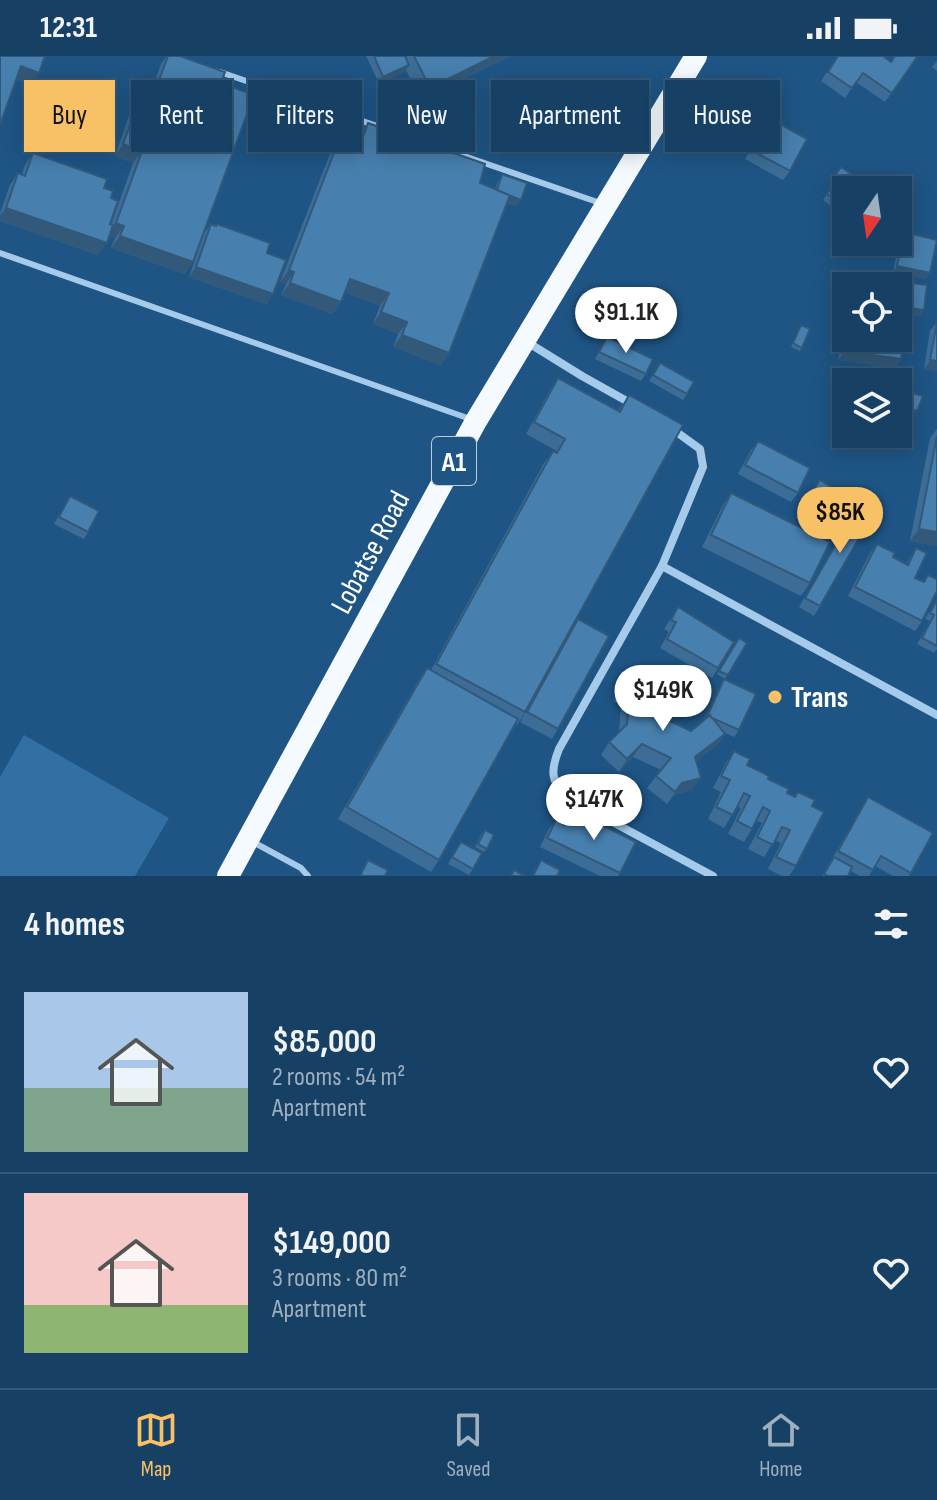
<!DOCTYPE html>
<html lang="en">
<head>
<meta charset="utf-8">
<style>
	body { margin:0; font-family:"Sofia Sans Condensed",sans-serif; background:#1f476a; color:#f1f3f6; height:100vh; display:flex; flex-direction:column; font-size:30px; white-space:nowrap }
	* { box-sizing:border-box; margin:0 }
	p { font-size:26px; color:#9eafbf }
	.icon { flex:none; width:44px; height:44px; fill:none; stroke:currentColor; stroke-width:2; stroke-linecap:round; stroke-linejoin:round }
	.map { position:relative; height:820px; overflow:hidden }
	.side { display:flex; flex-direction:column; background:#164064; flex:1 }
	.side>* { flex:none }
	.top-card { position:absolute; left:24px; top:24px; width:890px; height:72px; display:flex; gap:16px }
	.needle { width:52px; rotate:193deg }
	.tools { position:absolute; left:832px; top:120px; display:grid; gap:16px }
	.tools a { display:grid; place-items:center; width:80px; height:80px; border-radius:0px; background:#164064; box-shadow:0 4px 20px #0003,0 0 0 2px #355978; font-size:40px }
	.price { position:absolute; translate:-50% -68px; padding:0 18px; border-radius:28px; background:#fff; color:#222; font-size:26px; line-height:52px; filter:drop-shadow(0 2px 4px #0008) }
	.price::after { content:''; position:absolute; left:50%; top:48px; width:24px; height:18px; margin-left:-12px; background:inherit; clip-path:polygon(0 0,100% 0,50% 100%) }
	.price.current { background:#f9c166; color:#111 }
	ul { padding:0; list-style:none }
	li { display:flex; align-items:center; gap:24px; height:200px; padding:0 24px }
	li+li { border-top:2px solid #355978 }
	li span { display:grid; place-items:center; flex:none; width:224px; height:160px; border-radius:0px; color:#555 }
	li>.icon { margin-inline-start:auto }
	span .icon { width:96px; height:96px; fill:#fffc; stroke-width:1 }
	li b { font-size:34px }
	h2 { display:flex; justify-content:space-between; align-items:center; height:96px; padding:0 24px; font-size:34px }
	.pill { padding:0 28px; border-radius:0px; background:#164064; box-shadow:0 4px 20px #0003,0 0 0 2px #355978; font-size:28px; line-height:72px }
	.pill.current { background:#f9c166; color:#111 }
	.status { display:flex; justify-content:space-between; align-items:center; height:56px; padding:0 40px; background:#164064; direction:ltr }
	.status svg { height:22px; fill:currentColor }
	.tab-bar { display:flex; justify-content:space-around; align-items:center; height:112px; border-top:2px solid #355978; background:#164064; font-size:22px; color:#9eafbf }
	.tab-bar a { display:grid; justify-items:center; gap:4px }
	.tab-bar .current { color:#f9c166 }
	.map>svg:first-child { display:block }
	.garden { fill:#326fa3 }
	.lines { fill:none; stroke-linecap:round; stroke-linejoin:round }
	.service { stroke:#a6cbea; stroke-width:6 }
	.minor { stroke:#a6cbea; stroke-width:8 }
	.trunk { stroke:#f4fafe; stroke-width:22 }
	.wall { fill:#3d6d96 }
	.shaded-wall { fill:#32597a }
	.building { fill:#477fae; stroke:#32597a; stroke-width:2 }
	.poi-dot { fill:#f9c166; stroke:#1e5585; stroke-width:3 }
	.labels { text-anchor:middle; stroke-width:6; stroke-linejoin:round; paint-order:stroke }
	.shield { fill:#1e5585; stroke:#bcccda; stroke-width:2 }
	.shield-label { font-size:28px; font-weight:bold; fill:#fff }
	.street-label { font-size:30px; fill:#fff; stroke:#1e5585 }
	.poi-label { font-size:30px; font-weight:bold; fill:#fff; stroke:#1e5585; text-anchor:start }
</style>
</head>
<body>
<div class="status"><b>12:31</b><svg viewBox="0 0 49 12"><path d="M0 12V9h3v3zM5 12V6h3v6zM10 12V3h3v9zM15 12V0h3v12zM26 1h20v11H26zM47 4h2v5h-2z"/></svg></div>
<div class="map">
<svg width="937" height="820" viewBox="0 0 937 820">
	<rect width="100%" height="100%" fill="#1e5585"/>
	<!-- garden -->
	<polygon class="garden" points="24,679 169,762 135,820 0,820 0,721"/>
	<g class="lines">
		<!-- service -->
		<g class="service">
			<polyline points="220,16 603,148"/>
			<polyline points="0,197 473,364"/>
			<polyline points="253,786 301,812 308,820"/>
		</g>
		<!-- minor -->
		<g class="minor">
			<polyline points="527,286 582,320 632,348"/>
			<path d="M671,372L700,393L703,411L662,510L559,693C551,713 550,725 566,741L713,820"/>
			<polyline points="662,510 937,659"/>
		</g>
		<!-- trunk -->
		<polyline class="trunk" points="228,820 476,365 696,0"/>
	</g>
	<!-- wall -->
	<g class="wall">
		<polygon points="167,0 180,0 221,27 193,206 185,218 111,192 115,182 109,180 98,199 0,165 0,157 10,129 18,117 22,118 25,109 33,97 104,132 111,142 110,168 111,169 133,107 115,100 132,51 141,39 149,42 161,8"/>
		<polygon points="366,0 405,0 406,2 407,0 510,0 421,44 406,14 405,16 379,27"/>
		<polygon points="838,0 891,6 917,1 885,46 856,26 845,42 821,25"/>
		<polygon points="937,5 937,15 932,11"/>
		<polygon points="769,62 790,115 783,124 745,103"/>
		<polygon points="368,67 480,127 495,133 498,125 502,118 517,150 507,147 449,297 441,309 393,291 398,278 373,268 380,250 344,236 341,246 332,258 281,239 286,228 280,226 335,85 343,73 359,79"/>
		<polygon points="841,111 846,138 835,153 823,144 833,130 830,128"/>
		<polygon points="211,168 267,197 267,248 189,221 204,177"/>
		<polygon points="904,176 930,217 925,223 893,216 900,182"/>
		<polygon points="866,221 927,229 924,254 920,260 901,258 900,264 903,265 900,288 904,288 901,303 895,312 838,304 846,268 846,282 898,282 898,230 861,230"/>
		<polygon points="937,266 937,315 924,313 930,275"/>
		<polygon points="801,269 802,292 800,295 791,291"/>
		<polygon points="607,281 646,318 641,325 595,303"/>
		<polygon points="660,307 687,338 683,344 649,325"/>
		<polygon points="558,322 618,355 629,339 572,572 558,673 552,683 520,666 545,620 525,656 517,669 515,668 439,804 431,816 338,763 419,624 427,612 431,614 544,407 553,395 556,397 557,395 526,378 550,334"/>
		<polygon points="937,373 937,490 910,485 930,382"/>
		<polygon points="758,385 798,437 791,446 738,418 751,394"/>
		<polygon points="820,424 853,445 829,482 796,462"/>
		<polygon points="731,437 810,527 801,540 702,491 723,449"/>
		<polygon points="70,440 88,476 84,483 54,468"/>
		<polygon points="859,448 820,550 814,560 799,551"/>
		<polygon points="877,488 893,501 906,508 916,492 915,522 923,526 928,519 922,565 915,575 848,540 870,497"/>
		<polygon points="937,543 937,593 934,597 917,588 930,565 925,563"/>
		<polygon points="678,551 718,612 712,622 660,592 669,576 664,573"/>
		<polygon points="739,582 747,587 725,623 717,618"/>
		<polygon points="631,614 656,649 653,654 653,657 691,675 703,665 720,630 724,623 739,674 734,681 723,676 725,678 716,690 696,705 692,734 674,739 667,748 647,732 661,714 633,701 619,716 601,699 609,686 619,676 621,649 613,645 622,626"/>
		<polygon points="734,695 747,709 787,737 795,741 798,736 812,750 796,810 789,820 782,820 768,813 781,787 775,784 764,801 748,793 762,767 757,765 744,786 728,778 741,752 737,750 724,772 708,763 721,736 713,732 726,707"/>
		<polygon points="868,741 933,777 909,820 893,820 875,810 869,820 860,820 851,815 848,820 822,820"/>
		<polygon points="580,758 620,817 618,820 600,820 540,791 549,773 556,764 563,768 567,762 575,765"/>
		<polygon points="482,777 487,793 484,796 475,791"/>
		<polygon points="461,786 473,813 469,819 448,808"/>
	</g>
	<!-- shaded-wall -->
	<g class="shaded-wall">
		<polygon points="494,0 510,0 421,44 430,32"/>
		<polygon points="409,9 405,16 379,27 383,21"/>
		<polygon points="21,10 39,17 31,29 12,23"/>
		<polygon points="123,88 142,95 133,107 115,100"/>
		<polygon points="497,135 521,144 517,150 492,141"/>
		<polygon points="6,152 107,187 98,199 0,165 0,160"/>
		<polygon points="116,167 124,170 115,182 107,179"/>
		<polygon points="120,180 193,206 185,218 111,192"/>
		<polygon points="897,210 930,217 925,223 893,216"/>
		<polygon points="196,211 273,238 267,248 189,221"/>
		<polygon points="289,214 294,216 286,228 280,226"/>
		<polygon points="350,223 389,237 380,250 341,235"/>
		<polygon points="290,227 341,246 332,258 281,239"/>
		<polygon points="898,250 924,254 920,260 898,257"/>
		<polygon points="381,256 407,266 398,278 373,268"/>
		<polygon points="402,279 449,297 441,309 393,291"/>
		<polygon points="844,295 901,303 895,312 838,304"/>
		<polygon points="930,304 937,305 937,315 924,313"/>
		<polygon points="898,350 917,355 913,361 898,358"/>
		<polygon points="919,473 937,476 937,490 910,485"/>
		<polygon points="725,678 716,690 686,713 695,701"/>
		<polygon points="642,688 633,701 619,716 627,703"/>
		<polygon points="701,722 692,734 674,739 667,748 682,727"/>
	</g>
	<!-- building -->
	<g class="building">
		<polygon points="0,0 45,0 39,17 21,10 0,69"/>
		<polygon points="168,0 180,0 225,16 221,27 254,39 193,206 120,180 124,170 116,167 142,95 123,88 141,39 152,43"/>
		<polygon points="374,0 405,0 409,9 383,21"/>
		<polygon points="414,0 494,0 430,32"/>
		<polygon points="838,0 883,0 891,6 895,0 915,0 917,1 892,37 863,17 852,32 828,16"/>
		<polygon points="769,62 807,83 790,115 751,94"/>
		<polygon points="368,67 485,108 480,127 510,139 449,297 402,279 407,266 381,256 389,237 350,223 341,246 290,227 294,216 289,214 343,73 363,81"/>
		<polygon points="33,97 107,123 104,132 113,135 111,142 118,145 110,168 113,169 107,187 6,152 18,117 25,120"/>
		<polygon points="841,111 857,122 849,134 846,134 846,138 840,147 827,138 837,123 834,121"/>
		<polygon points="502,118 527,127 521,144 497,134"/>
		<polygon points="211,168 216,170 217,168 270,187 267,197 286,204 273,238 196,211"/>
		<polygon points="904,176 937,184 930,217 897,210"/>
		<polygon points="866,221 927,229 924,254 898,250 898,230 864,230"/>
		<polygon points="898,252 902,253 900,264 898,264"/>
		<polygon points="898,264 903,265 900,288 904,288 901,303 844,295 847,282 898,282"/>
		<polygon points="937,266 937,305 930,304"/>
		<polygon points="801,269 810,273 802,292 793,287"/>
		<polygon points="607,281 653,303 646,318 599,296"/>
		<polygon points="660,307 694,326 687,338 653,319"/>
		<polygon points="558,322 620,356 629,339 683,369 525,656 436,608 553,395 557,397 565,383 534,366"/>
		<polygon points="898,333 923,340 917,355 898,350"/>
		<polygon points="937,380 937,476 919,473"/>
		<polygon points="758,385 810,412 798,437 745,409"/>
		<polygon points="820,424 853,445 833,476 800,455"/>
		<polygon points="731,437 830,486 810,527 711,479"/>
		<polygon points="70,440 99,455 88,476 59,461"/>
		<polygon points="859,448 874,456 820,550 805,542"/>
		<polygon points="877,488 895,497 893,501 908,509 916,492 927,497 915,522 924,526 928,519 937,523 937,535 922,565 855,531"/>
		<polygon points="937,544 937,590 922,582 934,559 930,557"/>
		<polygon points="678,551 734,586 718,612 667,583 676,566 671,564"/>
		<polygon points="578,563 609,580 558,673 527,656"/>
		<polygon points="739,582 747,587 728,619 719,615"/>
		<polygon points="427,612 518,663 439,804 347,751"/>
		<polygon points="631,614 666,630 656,649 653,648 653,657 691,675 710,659 725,678 695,701 701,722 682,727 675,736 656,720 671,702 642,688 627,703 609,686 627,668 630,637 621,633"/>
		<polygon points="724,623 756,638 739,674 712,662 710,659 707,660"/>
		<polygon points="734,695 750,703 747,709 769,720 768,723 789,733 787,737 795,741 798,736 815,744 812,750 824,756 796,810 776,801 790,774 782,771 773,789 757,781 770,755 763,751 752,773 737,765 750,740 744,737 733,759 716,751 730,724 721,720"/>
		<polygon points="868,741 933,777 911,817 881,800 873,814 838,795"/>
		<polygon points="580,758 636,786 620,817 547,782 556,764 564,769 567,762 576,766"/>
		<polygon points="485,774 494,779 487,793 478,788"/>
		<polygon points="461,786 482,797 473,813 452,801"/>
		<polygon points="834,801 852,811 848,820 828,820 824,818"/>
		<polygon points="368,804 388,814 385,820 360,820"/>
		<polygon points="541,804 560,814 557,820 533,820"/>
		<polygon points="514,814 525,820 511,820"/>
	</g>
	<!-- markers -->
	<circle class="poi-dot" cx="775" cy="641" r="8"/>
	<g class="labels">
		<!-- shield labels -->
		<rect class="shield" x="432" y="381" width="44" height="48" rx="6"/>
		<g class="shield-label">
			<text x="454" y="415">A1</text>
		</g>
		<!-- street labels -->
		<g class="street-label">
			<text transform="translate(370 496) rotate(-62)" y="10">Lobatse Road</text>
		</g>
		<!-- poi labels -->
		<g class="poi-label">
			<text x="791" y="651">Trans</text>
		</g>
	</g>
</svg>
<div class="tools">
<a><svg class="needle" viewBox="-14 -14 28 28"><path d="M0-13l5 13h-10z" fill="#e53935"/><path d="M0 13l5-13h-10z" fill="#9eafbf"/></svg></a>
<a><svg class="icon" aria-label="locate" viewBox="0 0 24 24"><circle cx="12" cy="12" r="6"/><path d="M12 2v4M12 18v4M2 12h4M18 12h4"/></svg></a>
<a><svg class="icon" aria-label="layers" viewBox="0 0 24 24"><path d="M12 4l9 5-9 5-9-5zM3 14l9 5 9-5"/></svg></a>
</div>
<b class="price" style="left:626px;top:299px">$91.1K</b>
<b class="price current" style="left:840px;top:499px">$85K</b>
<b class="price" style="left:663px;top:677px">$149K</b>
<b class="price" style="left:594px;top:786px">$147K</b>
<div class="top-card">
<a class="pill current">Buy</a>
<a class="pill">Rent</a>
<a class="pill">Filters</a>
<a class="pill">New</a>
<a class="pill">Apartment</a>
<a class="pill">House</a>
</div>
</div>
<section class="side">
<h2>4 homes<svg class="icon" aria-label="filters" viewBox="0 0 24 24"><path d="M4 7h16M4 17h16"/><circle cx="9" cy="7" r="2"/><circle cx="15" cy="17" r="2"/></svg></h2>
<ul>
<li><span style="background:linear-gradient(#a9c7e8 60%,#7fa58c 0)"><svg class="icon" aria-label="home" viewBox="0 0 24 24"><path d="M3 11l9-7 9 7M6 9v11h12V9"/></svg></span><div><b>$85,000</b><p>2 rooms · 54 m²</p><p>Apartment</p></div><svg class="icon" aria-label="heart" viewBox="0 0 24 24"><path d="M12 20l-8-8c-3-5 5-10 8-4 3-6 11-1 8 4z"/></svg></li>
<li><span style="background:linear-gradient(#f6c9c9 70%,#8fb573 0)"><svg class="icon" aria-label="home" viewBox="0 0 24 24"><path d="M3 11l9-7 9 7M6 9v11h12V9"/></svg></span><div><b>$149,000</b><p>3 rooms · 80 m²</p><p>Apartment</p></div><svg class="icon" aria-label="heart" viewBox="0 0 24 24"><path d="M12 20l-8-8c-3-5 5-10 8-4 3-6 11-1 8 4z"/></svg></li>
</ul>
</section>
<nav class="tab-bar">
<a class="current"><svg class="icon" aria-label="map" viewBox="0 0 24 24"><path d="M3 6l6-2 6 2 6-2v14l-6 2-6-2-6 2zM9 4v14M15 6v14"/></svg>Map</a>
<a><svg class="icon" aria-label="saved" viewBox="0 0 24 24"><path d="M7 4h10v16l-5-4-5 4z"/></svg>Saved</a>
<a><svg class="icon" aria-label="home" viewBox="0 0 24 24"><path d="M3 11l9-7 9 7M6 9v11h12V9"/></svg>Home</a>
</nav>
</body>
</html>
